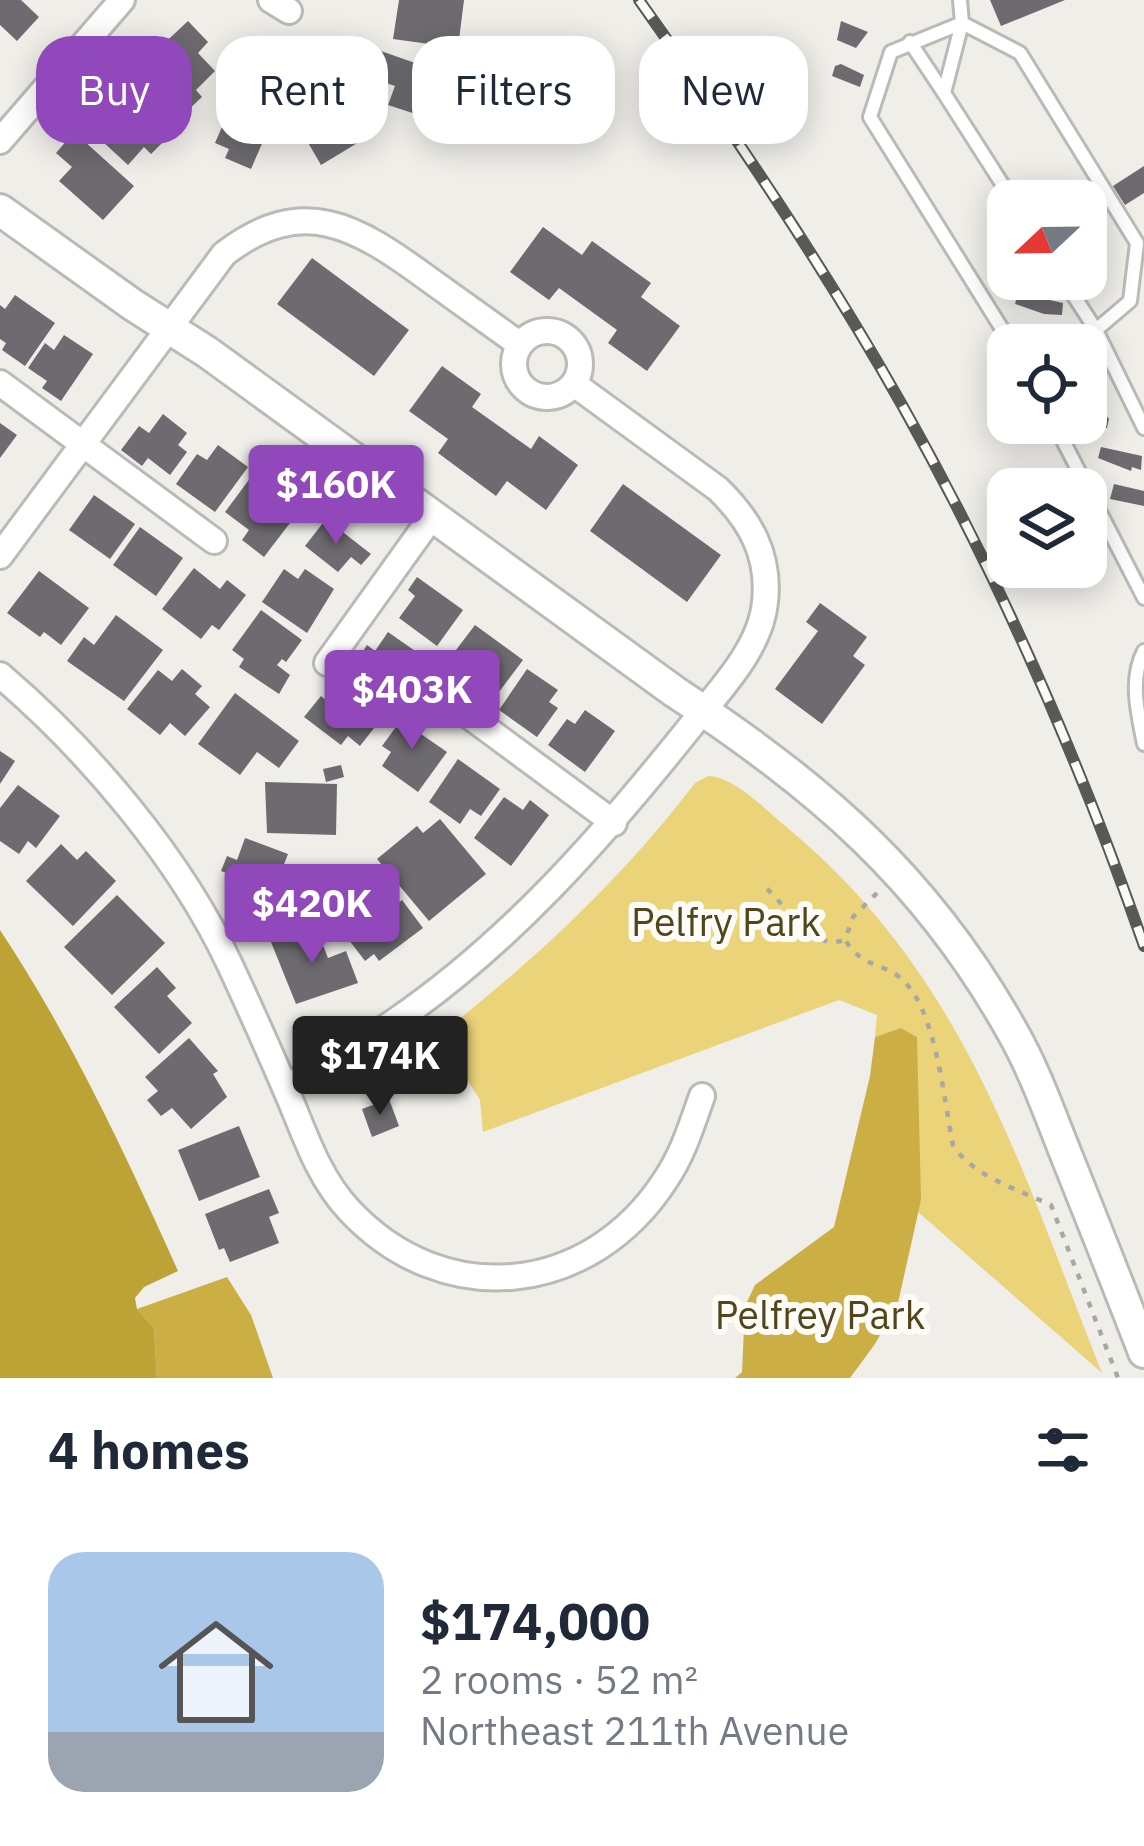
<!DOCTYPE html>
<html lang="en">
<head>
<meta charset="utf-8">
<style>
	body { margin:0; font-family:"IBM Plex Sans",sans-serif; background:#f6f6f7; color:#1f2937; height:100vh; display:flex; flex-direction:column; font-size:45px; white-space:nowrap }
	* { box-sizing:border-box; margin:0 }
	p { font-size:39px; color:#747a83 }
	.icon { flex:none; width:66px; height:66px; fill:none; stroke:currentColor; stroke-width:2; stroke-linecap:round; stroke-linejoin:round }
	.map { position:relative; height:1378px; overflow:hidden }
	.drawer { display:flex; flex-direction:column; background:#fff; flex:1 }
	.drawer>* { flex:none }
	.guide { position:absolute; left:36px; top:36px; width:1074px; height:108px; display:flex; gap:24px }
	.needle { width:78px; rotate:248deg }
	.controls { position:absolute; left:987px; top:180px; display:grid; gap:24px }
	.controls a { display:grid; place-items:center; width:120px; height:120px; border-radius:24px; background:#fff; box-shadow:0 6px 30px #0003; font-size:60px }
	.price { position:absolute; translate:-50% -102px; padding:0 27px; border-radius:12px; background:#9148bb; color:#fff; font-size:39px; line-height:78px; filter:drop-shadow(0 3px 6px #0008) }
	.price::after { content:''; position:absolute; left:50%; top:72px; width:36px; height:27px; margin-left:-18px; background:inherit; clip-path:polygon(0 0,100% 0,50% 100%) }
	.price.active { background:#222; color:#fff }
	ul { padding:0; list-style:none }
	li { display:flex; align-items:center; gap:36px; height:300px; padding:0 48px }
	li span { display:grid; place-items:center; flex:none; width:336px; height:240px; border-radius:36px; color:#555 }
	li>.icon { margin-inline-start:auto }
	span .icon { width:144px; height:144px; fill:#fffc; stroke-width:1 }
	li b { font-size:51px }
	h2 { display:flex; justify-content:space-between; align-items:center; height:144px; padding:0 48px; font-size:51px }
	.tag { padding:0 42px; border-radius:36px; background:#fff; box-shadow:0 6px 30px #0003; font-size:42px; line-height:108px }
	.tag.active { background:#9148bb; color:#fff }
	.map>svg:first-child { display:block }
	.green { fill:#ebd37a }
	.forest { fill:#cbaf45 }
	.water { fill:#bda236 }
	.building { fill:#6d6b6f }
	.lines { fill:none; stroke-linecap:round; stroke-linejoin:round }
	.service-casing { stroke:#bbbab6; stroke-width:18 }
	.minor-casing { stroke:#bbbab6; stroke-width:30 }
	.tertiary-casing { stroke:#bbbab6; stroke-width:36 }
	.path { stroke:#a8a8a3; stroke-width:4.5; stroke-dasharray:6 9; stroke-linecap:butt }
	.service { stroke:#fff; stroke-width:12 }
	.minor { stroke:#fff; stroke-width:24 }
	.tertiary { stroke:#fff; stroke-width:30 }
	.rail-casing { stroke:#585855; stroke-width:12 }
	.rail { stroke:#fcfbf7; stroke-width:8; stroke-dasharray:22; stroke-linecap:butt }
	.labels { text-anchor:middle; stroke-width:12; stroke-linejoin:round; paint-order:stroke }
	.park-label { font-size:39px; fill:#51461a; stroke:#fcfbf7 }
</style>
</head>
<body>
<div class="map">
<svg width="1144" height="1378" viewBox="0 0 1144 1378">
	<rect width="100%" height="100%" fill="#efeee9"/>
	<!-- green -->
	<path class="green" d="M708,776C734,777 764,808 784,825C965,974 1019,1164 1102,1373L918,1212L917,1037L901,1028L875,1037L877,1015L839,1000L483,1132L480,1100L439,1035C535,960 621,880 695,783Z"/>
	<!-- forest -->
	<g class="forest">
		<polygon points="901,1028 917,1037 921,1200 898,1303 875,1344 850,1378 735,1378 742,1372 745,1306 755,1285 834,1227 870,1076 875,1037"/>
		<polygon points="227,1277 251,1315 273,1378 157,1378 154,1328 137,1309"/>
	</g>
	<!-- water -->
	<path class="water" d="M0,930C72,1039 125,1153 178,1271L144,1287L135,1298L137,1309L154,1328L157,1378H0Z"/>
	<!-- building -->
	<g class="building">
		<polygon points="0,0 21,0 39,17 17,41 0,25"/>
		<polygon points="399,0 464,0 458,48 393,39"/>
		<polygon points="990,0 1065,0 1001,26"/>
		<polygon points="188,21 208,42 198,53 215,71 196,90 202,97 186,112 150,75 166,60 156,51"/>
		<polygon points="841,21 868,32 856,48 837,40"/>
		<polygon points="378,50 455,77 440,122 388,105 395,86 369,77"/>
		<polygon points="841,64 864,75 860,87 832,76 835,66"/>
		<polygon points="327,78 364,139 321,165 292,115 313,103 306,90"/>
		<polygon points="238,90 278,107 251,169 225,158 229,149 215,143"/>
		<polygon points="142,91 174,120 159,135 164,141 151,154 144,147 128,165 89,129 109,106 119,115"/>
		<polygon points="74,132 134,186 103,220 59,181 72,167 56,153"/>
		<polygon points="1144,166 1144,193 1125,205 1113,186"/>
		<polygon points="543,227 582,255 592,241 651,283 641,297 680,326 647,371 608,343 617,330 559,288 549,300 510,272"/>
		<polygon points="312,258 409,330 374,376 277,304"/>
		<polygon points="1018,293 1063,303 1062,315 1044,314 1015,304"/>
		<polygon points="15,295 55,323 25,366 2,350 6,343 0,339 0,305 5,309"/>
		<polygon points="1047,333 1079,343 1079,345 1042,344"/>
		<polygon points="64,335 93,354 61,401 42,388 47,381 28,368 45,343 54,350"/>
		<polygon points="442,366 481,394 472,407 531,449 539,436 578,465 546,510 507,481 496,496 438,453 448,439 409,411"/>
		<polygon points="1086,403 1094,405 1092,410 1106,415 1109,419 1107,428 1088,425"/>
		<polygon points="163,414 187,433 178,445 187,452 170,475 148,458 142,466 121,450 139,426 149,433"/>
		<polygon points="0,423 17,435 0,458"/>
		<polygon points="218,445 248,467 215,512 176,484 197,454 207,460"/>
		<polygon points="1101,447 1142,456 1141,470 1132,467 1131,471 1098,458"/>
		<polygon points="254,473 294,502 286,513 293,519 264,557 242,540 249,530 225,512"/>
		<polygon points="623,484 721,555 687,602 590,531"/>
		<polygon points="1114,484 1144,491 1144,506 1110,499"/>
		<polygon points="94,495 135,524 110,559 69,530"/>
		<polygon points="326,519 371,554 361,565 351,557 338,572 305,546"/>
		<polygon points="140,527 183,558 156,596 113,565"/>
		<polygon points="194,568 220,589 227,580 246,595 219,630 212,625 201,639 162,609"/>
		<polygon points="284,569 298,579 305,569 334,589 307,633 262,602"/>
		<polygon points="39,571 89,608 61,645 44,632 40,637 7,613"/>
		<polygon points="417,577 463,610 437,646 399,618 415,596 408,590"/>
		<polygon points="820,603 867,637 853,656 865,665 822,724 775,689 818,631 806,622"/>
		<polygon points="261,610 302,640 286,662 282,659 277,665 290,675 279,694 239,667 244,659 232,650"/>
		<polygon points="116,615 163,650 124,701 67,661 84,637 94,645"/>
		<polygon points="475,625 523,660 493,700 465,678 457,689 437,675"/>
		<polygon points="388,632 418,653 389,697 350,671 367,645 375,651"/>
		<polygon points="182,669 202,686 195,694 210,707 185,736 170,723 160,735 127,709 158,670 172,681"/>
		<polygon points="527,669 558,690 549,702 558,708 537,737 499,710"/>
		<polygon points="350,679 389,709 360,746 348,736 341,745 304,717 321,696 330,704"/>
		<polygon points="235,693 299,741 279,768 257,752 240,775 198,744"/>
		<polygon points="409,709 429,723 421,734 447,752 418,792 382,766 391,752 382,746"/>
		<polygon points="585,710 615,731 585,772 548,745 567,719 575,724"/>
		<polygon points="0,751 15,761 0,784"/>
		<polygon points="458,759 500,789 481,816 470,809 460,824 429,802"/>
		<polygon points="341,765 344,777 326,782 323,769"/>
		<polygon points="265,782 337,784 336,835 267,833"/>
		<polygon points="18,785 60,816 36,848 28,841 19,854 0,841 0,808"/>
		<polygon points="504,797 523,810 530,800 549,815 511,866 474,838"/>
		<polygon points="440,819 486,874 429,921 377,859 417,826 423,833"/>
		<polygon points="245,838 288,854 274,890 221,871 227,856 237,860"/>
		<polygon points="61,844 77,860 86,851 116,881 73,926 26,881"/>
		<polygon points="365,874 392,908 402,900 423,928 379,961 374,954 365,961 323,906"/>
		<polygon points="117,895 165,943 112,995 64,947"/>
		<polygon points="315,925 328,958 346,951 358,983 296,1004 271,942"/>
		<polygon points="157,967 176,988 167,996 192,1023 159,1054 114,1007"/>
		<polygon points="189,1038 218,1071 213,1074 227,1097 191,1129 172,1108 161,1116 147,1100 158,1091 145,1077"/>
		<polygon points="389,1099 399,1126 372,1137 362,1109"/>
		<polygon points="239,1126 260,1177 199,1201 178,1150"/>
		<polygon points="269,1189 279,1213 269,1217 279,1243 230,1262 224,1248 219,1250 205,1214"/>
	</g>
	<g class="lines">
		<!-- service casing -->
		<g class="service-casing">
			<g id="service">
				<polyline points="960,0 962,23 1020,53 1137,243 1130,301 1096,330"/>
				<polyline points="962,23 891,52 870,117 1012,345"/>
				<polyline points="962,23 944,93 1013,201"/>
				<polyline points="910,42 944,93"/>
				<polyline points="1063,279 1096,330 1144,428"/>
				<polyline points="1054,423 1144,598"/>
				<path d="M1144,651C1129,679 1138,714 1144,744"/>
			</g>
		</g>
		<!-- minor casing -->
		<g class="minor-casing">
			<g id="minor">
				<polyline points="271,0 289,11"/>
				<polyline points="0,141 122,0"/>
				<circle cx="547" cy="364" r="33"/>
				<polyline points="0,383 214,541"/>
				<path d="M0,556L224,254C303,193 357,227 427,278C458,300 488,322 519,344"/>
				<polyline points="327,663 433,515"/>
				<path d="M0,675C89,751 180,858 230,965C249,1006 268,1048 286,1090C304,1131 317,1176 349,1210C444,1312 591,1296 666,1179C683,1154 692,1124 702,1096"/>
				<polyline points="468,715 614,823"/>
				<path d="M285,1088C321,1066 359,1046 394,1022C511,942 603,836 691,726C719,691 761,648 765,602C770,556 751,521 718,489L574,384"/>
			</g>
		</g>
		<!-- tertiary casing -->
		<g class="tertiary-casing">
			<path id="tertiary" d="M0,210L133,305L207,352L675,692C819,786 927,879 1012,1031C1035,1071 1050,1115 1067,1157C1093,1222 1119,1287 1144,1352"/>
		</g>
		<!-- path -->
		<g class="path">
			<path d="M767,889C790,909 809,951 845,940"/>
			<path d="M877,893L853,917L845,940C863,967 876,961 898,976C936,1003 944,1102 953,1145C972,1176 1019,1190 1051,1205L1118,1378"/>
		</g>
		<!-- service -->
		<use href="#service" class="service"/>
		<!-- minor -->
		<use href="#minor" class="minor"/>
		<!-- tertiary -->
		<use href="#tertiary" class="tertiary"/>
		<!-- rail casing -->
		<g class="rail-casing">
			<path id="rail" d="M639,0C732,131 823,265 902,405C999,577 1079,759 1144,946"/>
		</g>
		<!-- rail -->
		<use href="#rail" class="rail"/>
	</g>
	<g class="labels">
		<!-- park labels -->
		<g class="park-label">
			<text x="726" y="936">Pelfry Park</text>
			<text x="820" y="1329">Pelfrey Park</text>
		</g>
	</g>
</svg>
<div class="controls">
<a><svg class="needle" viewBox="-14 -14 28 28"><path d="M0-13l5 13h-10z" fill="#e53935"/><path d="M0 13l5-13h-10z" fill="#747a83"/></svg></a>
<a><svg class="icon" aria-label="locate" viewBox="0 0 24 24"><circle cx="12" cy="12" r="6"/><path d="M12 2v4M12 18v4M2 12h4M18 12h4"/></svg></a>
<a><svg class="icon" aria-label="layers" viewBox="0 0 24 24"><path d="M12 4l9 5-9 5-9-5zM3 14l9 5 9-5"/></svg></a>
</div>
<b class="price" style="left:336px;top:547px">$160K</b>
<b class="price" style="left:412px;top:752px">$403K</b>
<b class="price" style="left:312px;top:966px">$420K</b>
<b class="price active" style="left:380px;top:1118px">$174K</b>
<div class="guide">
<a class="tag active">Buy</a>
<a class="tag">Rent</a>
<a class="tag">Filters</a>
<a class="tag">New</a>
</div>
</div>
<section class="drawer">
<h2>4 homes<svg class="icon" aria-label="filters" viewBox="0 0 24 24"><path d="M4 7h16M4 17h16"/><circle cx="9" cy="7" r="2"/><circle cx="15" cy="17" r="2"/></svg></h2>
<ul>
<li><span style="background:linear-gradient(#a9c7e8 75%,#9aa5b1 0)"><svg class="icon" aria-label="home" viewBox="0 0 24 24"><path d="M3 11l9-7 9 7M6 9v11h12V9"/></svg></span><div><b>$174,000</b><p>2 rooms · 52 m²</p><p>Northeast 211th Avenue</p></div></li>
</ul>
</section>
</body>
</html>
